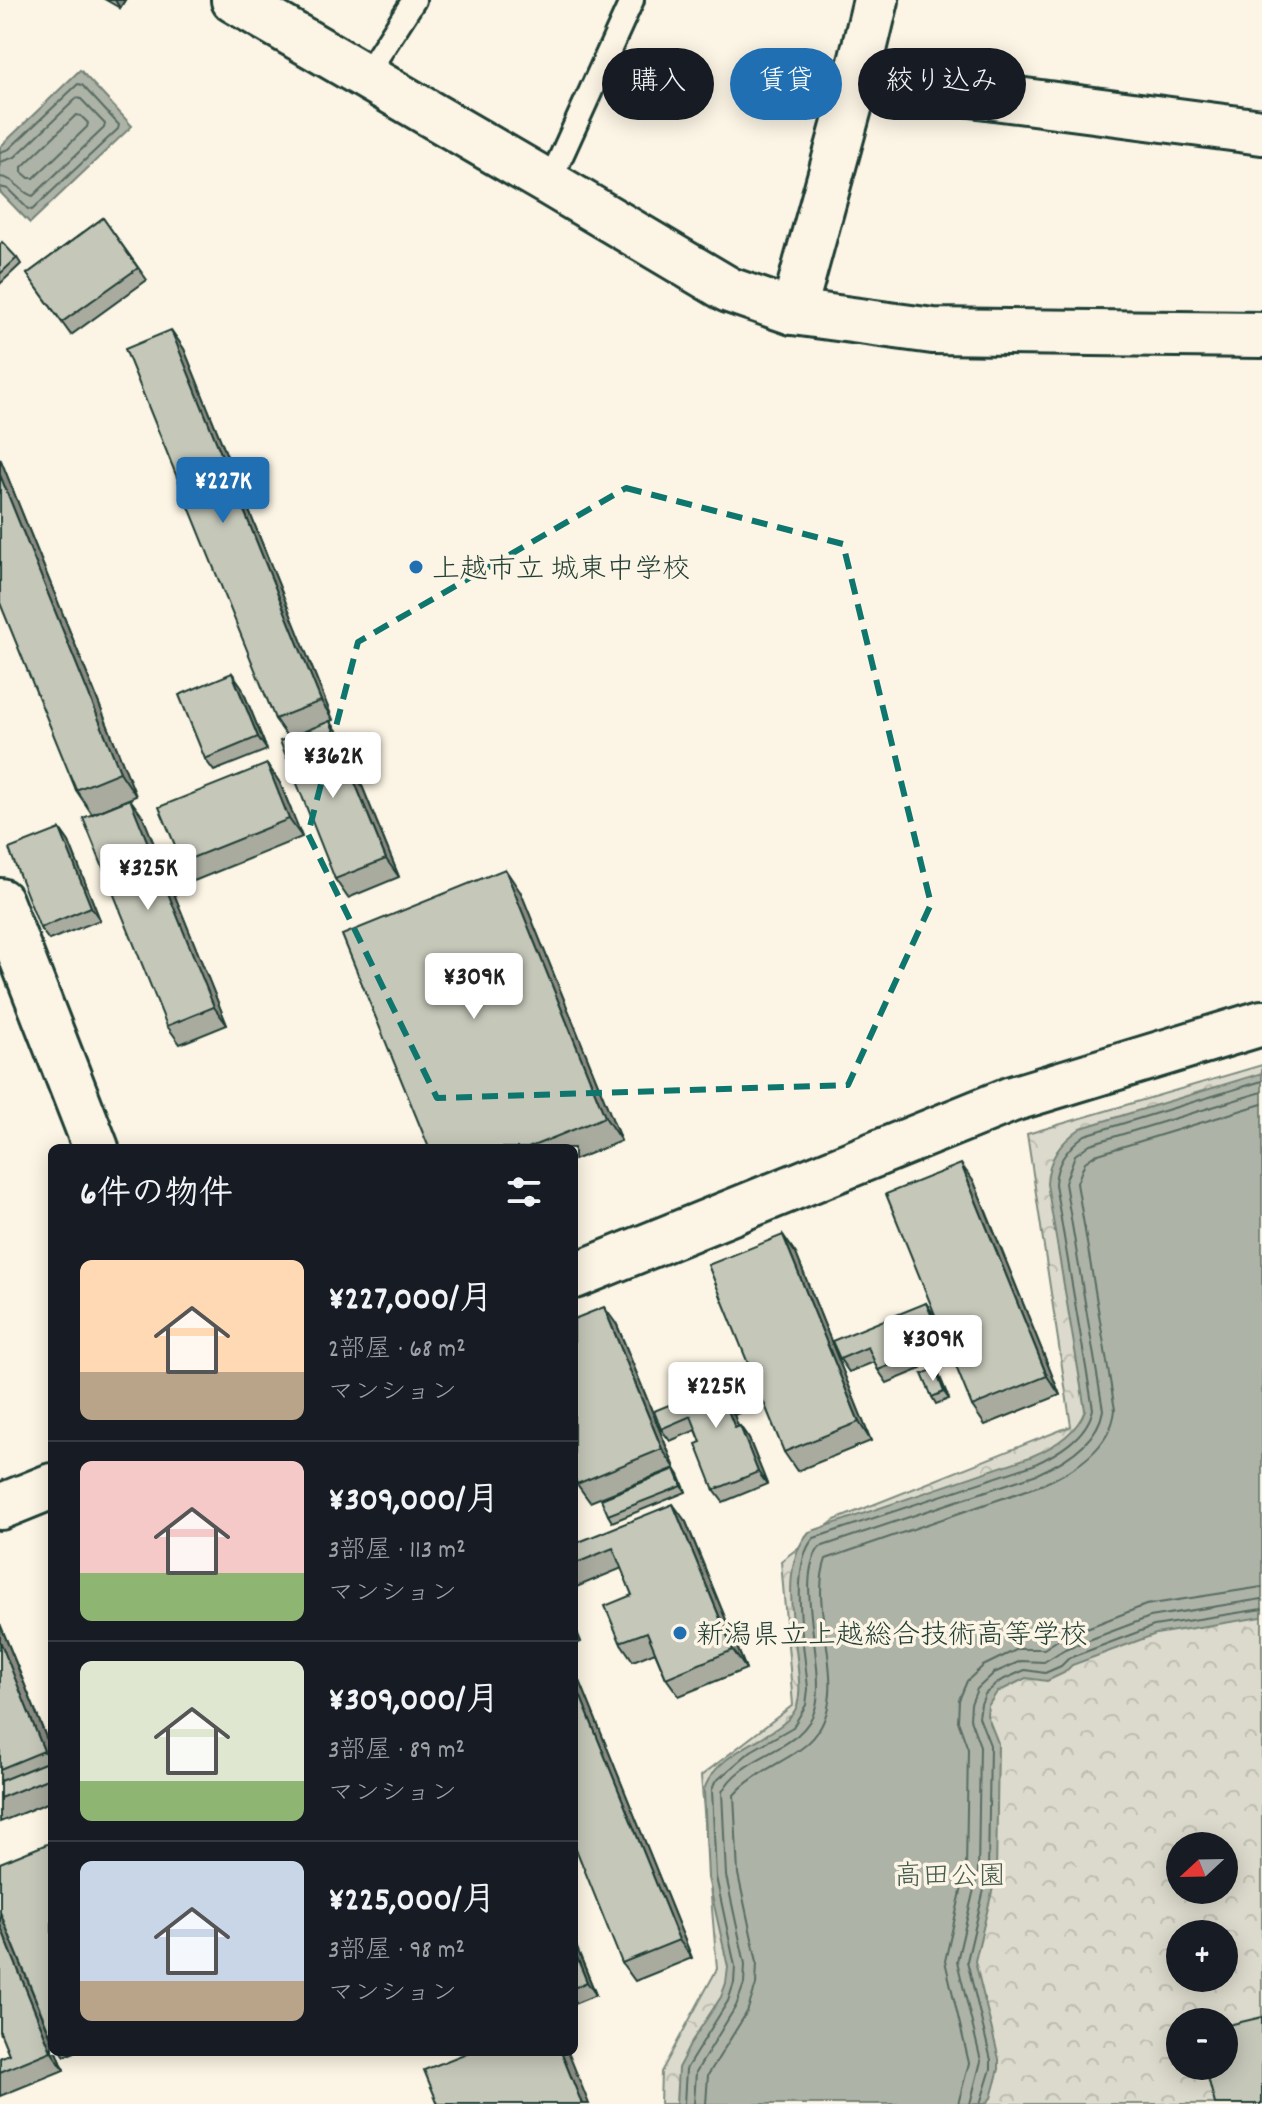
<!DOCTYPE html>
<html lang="ja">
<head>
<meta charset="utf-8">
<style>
	body { margin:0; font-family:Dekko,"Klee One",sans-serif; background:#20242c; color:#f1f3f6; height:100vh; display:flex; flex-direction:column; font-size:30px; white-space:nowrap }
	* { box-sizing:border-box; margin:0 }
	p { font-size:26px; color:#9ea1a6 }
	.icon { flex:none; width:44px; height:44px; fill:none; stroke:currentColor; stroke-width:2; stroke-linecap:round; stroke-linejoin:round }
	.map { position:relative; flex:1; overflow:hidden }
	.drawer { position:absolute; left:48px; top:1144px; width:530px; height:912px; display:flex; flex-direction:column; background:#171b24; border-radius:12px; box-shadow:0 4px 20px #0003 }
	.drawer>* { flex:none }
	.banner { position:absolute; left:602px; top:48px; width:540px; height:72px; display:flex; gap:16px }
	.needle { width:52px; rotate:248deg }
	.controls { position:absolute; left:1166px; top:1832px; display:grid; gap:16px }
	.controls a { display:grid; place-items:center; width:72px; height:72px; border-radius:50%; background:#171b24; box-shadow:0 4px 20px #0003; font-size:40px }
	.price { position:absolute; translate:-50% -68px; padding:0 18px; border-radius:8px; background:#fff; color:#222; font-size:26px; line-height:52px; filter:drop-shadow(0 2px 4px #0008) }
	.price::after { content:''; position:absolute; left:50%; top:48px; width:24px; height:18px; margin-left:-12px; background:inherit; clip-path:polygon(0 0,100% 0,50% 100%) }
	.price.current { background:#1f6fb2; color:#fff }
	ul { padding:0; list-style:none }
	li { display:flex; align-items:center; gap:24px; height:200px; padding:0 32px }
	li+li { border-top:2px solid #363941 }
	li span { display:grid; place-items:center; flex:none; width:224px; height:160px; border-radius:12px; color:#555 }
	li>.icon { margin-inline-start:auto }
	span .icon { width:96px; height:96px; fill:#fffc; stroke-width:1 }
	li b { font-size:34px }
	h2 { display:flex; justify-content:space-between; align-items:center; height:96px; padding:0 32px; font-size:34px }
	.pill { padding:0 28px; border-radius:36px; background:#171b24; box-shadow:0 4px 20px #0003; font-size:28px; line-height:72px }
	.pill.current { background:#1f6fb2; color:#fff }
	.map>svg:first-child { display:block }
	.forest { fill:url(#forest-crowns); stroke:#7e8c80; stroke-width:2; fill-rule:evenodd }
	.water { fill:#aeb3a7; stroke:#758479; stroke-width:2 }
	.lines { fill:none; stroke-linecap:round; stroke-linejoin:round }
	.shore { stroke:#586c62; stroke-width:2 }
	.lane-casing { stroke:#1f3d34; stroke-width:28 }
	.street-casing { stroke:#1f3d34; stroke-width:50 }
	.secondary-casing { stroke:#1f3d34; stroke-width:50 }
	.lane { stroke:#fcf5e5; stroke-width:22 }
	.street { stroke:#fcf5e5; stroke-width:44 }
	.secondary { stroke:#fcf5e5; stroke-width:44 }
	.wall { fill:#a9ab9f; stroke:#1f3d34; stroke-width:2 }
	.shaded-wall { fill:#8a8b82; stroke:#1f3d34; stroke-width:2 }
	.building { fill:#c5c7b9; stroke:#1f3d34; stroke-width:2 }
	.marked { fill:none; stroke:#0f766e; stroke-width:6; stroke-dasharray:16 10; stroke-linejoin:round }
	.poi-dot { fill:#1f6fb2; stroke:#fcf5e5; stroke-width:3 }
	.labels { text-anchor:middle; stroke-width:7; stroke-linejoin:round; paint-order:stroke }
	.poi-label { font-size:28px; fill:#1f3d34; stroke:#fcf5e5; text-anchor:start }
	.park-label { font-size:28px; fill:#455c52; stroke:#fcf5e5 }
</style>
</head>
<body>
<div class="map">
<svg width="1262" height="2104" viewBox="0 0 1262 2104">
	<defs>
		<pattern id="forest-crowns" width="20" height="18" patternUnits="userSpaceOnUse" patternTransform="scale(2)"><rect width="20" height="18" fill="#dcdacc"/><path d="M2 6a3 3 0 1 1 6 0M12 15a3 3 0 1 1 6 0" fill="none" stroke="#bcbcb0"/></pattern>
	</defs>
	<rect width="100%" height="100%" fill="#fcf5e5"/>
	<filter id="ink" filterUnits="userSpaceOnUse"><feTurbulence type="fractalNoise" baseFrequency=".0125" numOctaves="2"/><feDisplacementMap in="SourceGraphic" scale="16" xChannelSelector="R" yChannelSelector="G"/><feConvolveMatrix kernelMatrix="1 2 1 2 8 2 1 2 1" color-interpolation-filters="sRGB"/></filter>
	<g filter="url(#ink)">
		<!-- forest -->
		<path class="forest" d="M1262,1065V2104H660L661,2072L717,1969L701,1776L793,1705L781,1561L835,1520L1071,1426L1027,1134ZM1180,1846H1224V1890H1180ZM1180,1934H1224V1978H1180ZM1180,2022H1224V2066H1180Z"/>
		<!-- water -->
		<g class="water">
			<polygon points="80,70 132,126 30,223 0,192 0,147"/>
			<path d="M1262,1073V1617L1156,1634L1072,1665L1064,1673L1047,1681L1026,1678L1004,1689L997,1692L988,1706L987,1715L998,1743L996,1875L975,1961L999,2059V2069L991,2098L985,2104H676L678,2068L692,2041L721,1997L726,1983L728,1967L708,1878L704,1790C718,1746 785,1738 797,1706C801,1694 799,1681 798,1669C795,1627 779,1566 809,1532L1030,1457C1052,1448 1077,1433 1085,1410L1047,1184C1048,1158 1061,1142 1081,1128Z"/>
		</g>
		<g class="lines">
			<!-- shore -->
			<g class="shore">
				<polygon points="76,115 81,116 88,123 87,127 34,178 29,178 22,172 22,167"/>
				<polyline points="0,152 9,149 78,84 82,85 119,125 118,129 32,210 28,209 8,189 0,187"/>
				<path d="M0,162L15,157L77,98L81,99L105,124L104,128L33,196C20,193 16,178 0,177"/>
				<path d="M684,2104L686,2069L728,2001L734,1983L735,1966L716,1877L712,1790L715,1782L751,1751L793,1727L806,1705L808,1689C805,1652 788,1564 814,1538L1033,1465C1057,1454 1087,1437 1093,1409L1055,1184C1056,1162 1068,1147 1085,1135L1262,1081"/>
				<path d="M694,2104L696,2072L736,2006L744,1984L745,1964L726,1876L722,1792C743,1752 805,1752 816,1706C826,1665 793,1578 820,1547L1037,1474C1064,1462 1098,1442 1103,1410L1065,1183L1075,1155L1090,1144L1262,1092"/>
				<path d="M706,2104L708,2075L747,2012L756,1985L757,1962L738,1874L734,1795C757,1768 800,1758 817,1733C851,1684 807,1611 826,1559L1041,1485C1073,1472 1111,1448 1115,1410L1077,1183L1085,1162L1095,1155L1262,1104"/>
				<polyline points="958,2104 969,2063 945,1961 966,1870 968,1749 958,1721 959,1700 967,1681 983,1666 1018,1649 1044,1649 1061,1638 1146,1605 1262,1587"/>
				<polyline points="970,2104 981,2061 957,1961 978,1872 980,1746 970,1719 971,1704 977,1689 994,1673 1021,1661 1044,1662 1065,1649 1150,1617 1262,1599"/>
				<polyline points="980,2104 991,2069 991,2060 967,1961 988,1873 990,1745 979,1717 981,1704 985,1694 1000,1681 1025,1670 1045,1673 1061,1666 1069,1658 1154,1626 1262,1609"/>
			</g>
			<!-- lane casing -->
			<g class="lane-casing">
				<g id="lane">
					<polyline points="365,76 414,0"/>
					<polyline points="549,183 632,0"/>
				</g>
			</g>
			<!-- street casing -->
			<g class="street-casing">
				<g id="street">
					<polyline points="234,0 549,183 729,290 793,312 933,331 1262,335"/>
					<polyline points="857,79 1262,132"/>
					<polyline points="793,312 857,79 876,0"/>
					<polyline points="0,901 96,1148"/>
				</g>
			</g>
			<!-- secondary casing -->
			<g class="secondary-casing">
				<g id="secondary">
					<polyline points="574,1276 1012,1099 1262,1023"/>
					<polyline points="0,1507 52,1486"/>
				</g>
			</g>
			<!-- lane -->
			<use href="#lane" class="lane"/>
			<!-- street -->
			<use href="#street" class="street"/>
			<!-- secondary -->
			<use href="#secondary" class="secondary"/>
		</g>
		<!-- wall -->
		<g class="wall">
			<polygon points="106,0 125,0 120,8"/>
			<polygon points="103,218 147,280 71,335 27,274"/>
			<polygon points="0,245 17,258 21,264 0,284"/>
			<polygon points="171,330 184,349 333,720 330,721 343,739 399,877 348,898 335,879 288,738 275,719"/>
			<polygon points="0,458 136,796 92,814 76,790"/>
			<polygon points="232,673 241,686 267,750 214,771 205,759"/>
			<polygon points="267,764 280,783 302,837 194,881 182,862"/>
			<polygon points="143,817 227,1025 180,1044 167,1026"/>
			<polygon points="60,829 69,842 100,920 49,940 40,928"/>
			<polygon points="521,893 621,1141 574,1160 574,1148 429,1148"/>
			<polygon points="974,1182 1060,1395 985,1425 972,1406"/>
			<polygon points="783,1235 796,1254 871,1441 797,1471 784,1452"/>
			<polygon points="926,1303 943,1334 911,1346 921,1369 887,1383 878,1370 874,1362 849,1372 840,1359"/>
			<polygon points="617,1325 675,1468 590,1502 577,1484"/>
			<polygon points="748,1373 757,1386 764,1403 734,1415 738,1427 740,1426 749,1439 767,1484 723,1502 714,1490 701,1442 696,1430 670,1441 661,1429"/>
			<polygon points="939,1375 949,1399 936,1404 932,1397"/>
			<polygon points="675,1469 679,1475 686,1492 612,1522 608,1515"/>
			<polygon points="686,1522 746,1669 679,1696 666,1678 655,1652 633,1661 620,1642 632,1595 622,1568 574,1588 574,1544"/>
			<polygon points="0,1624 52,1752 52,1801 0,1822"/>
			<polygon points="574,1625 581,1642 574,1645"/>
			<polygon points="580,1681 692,1958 635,1981 622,1963"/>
			<polygon points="52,1842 52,2037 49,2032 52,2040 52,2052 57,2052 64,2070 0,2096 0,2058 9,2054"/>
			<polygon points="574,1941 596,1995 574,2004"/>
			<polygon points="62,2052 75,2052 65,2056"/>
		</g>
		<!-- shaded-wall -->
		<g class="shaded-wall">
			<polygon points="115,0 125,0 120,8"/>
			<polygon points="171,330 184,349 333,720 321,701"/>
			<polygon points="0,458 136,796 120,772 0,475"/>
			<polygon points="232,673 241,686 267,750 258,737"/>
			<polygon points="330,721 343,739 399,877 386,859"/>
			<polygon points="267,764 280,783 302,837 289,819"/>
			<polygon points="130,799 143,817 227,1025 214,1007"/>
			<polygon points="60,829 69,842 100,920 91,907"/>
			<polygon points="505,869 521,893 621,1141 605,1117"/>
			<polygon points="961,1164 974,1182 1060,1395 1047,1376"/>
			<polygon points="783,1235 796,1254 871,1441 859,1422"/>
			<polygon points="926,1303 935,1316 943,1334 934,1321"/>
			<polygon points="604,1307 617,1325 675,1468 662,1449"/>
			<polygon points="902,1334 911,1346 921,1369 912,1357"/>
			<polygon points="935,1369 939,1375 949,1399 944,1392"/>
			<polygon points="748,1373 757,1386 764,1403 755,1391"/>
			<polygon points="725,1403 734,1415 744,1441 735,1428"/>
			<polygon points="740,1426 749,1439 767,1484 758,1472"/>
			<polygon points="675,1469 679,1475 686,1492 682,1486"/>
			<polygon points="673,1504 686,1522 746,1669 733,1650"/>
			<polygon points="0,1624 52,1752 52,1762 44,1751 0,1641"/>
			<polygon points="574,1625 581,1642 574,1632"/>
			<polygon points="574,1673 580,1681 692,1958 679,1940 574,1680"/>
			<polygon points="0,1912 52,2040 52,2052 57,2052 64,2070 51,2051 0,1925"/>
			<polygon points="574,1941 596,1995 587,1982 574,1950"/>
			<polygon points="561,2052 568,2052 589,2104 582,2104"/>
		</g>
		<!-- building -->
		<g class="building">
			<polygon points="103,218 138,268 62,322 27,274"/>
			<polygon points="2,242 17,258 0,274 0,245"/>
			<polygon points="171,330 321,701 275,719 125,349"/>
			<polygon points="0,475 120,772 76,790 0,603"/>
			<polygon points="232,673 258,737 205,759 179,695"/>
			<polygon points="330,721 386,859 335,879 280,741"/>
			<polygon points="267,764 289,819 182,862 159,807"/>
			<polygon points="130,799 214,1007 167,1026 83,818"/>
			<polygon points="60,829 91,907 40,928 9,849"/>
			<polygon points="505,869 605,1117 528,1148 429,1148 342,935"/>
			<polygon points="961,1164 1047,1376 972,1406 886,1194"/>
			<polygon points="783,1235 859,1422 784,1452 708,1265"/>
			<polygon points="926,1303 934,1321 902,1334 912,1357 878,1370 868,1347 840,1359 832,1341"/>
			<polygon points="604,1307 662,1449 577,1484 574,1477 574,1319"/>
			<polygon points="935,1369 944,1392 932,1397 922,1374"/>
			<polygon points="748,1373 755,1391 725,1403 735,1428 740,1426 758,1472 714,1490 696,1444 701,1442 691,1416 661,1429 654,1411"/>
			<polygon points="675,1469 682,1486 608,1515 601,1499"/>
			<polygon points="673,1504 733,1650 666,1678 647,1632 620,1642 605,1606 632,1595 613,1548 574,1564 574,1544"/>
			<polygon points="0,1641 44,1751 0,1769"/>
			<polygon points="574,1680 679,1940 622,1963 574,1844"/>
			<polygon points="52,1760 52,1777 0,1798 0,1781"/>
			<polygon points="52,1842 52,2031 49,2032 0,1912 0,1863"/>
			<polygon points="0,1925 51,2051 0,2072 0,2058 9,2054 0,2032"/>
			<polygon points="574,1950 587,1982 574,1988"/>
			<polygon points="1262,2017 1262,2104 1215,2104 1205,2066 1224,2066 1224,2026"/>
			<polygon points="469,2052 561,2052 582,2104 438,2104 424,2070"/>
		</g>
	</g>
	<!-- marked area -->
	<path class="marked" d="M626,488L843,544L931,904L848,1085L437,1098L308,834L358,642Z"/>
	<!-- markers -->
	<g class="poi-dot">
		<circle cx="416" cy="567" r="8"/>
		<circle cx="680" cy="1633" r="8"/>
	</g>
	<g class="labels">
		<!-- poi labels -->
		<g class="poi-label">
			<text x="432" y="577">上越市立 城東中学校</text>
			<text x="696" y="1643">新潟県立上越総合技術高等学校</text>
		</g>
		<!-- park labels -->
		<g class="park-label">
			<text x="950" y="1884">高田公園</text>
		</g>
	</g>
</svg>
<div class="controls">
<a><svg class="needle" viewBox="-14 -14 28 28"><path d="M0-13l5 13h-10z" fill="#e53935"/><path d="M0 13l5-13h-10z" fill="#9ea1a6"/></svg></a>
<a>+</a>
<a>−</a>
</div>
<b class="price current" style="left:223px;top:525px">¥227K</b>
<b class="price" style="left:333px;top:800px">¥362K</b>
<b class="price" style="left:148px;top:912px">¥325K</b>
<b class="price" style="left:474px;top:1021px">¥309K</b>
<b class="price" style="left:933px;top:1383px">¥309K</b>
<b class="price" style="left:716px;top:1430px">¥225K</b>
<div class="banner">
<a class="pill">購入</a>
<a class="pill current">賃貸</a>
<a class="pill">絞り込み</a>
</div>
<section class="drawer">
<h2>6件の物件<svg class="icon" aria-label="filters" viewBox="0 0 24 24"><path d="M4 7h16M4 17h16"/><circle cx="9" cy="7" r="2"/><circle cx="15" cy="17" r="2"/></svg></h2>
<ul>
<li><span style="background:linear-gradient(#ffd9b3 70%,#b9a48a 0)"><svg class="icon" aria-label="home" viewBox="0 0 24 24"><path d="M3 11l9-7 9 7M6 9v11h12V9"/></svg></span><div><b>¥227,000/月</b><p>2部屋 · 68 m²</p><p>マンション</p></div></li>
<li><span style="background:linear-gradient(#f6c9c9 70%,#8fb573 0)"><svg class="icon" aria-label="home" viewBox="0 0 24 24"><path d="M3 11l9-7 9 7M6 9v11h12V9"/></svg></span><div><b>¥309,000/月</b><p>3部屋 · 113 m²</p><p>マンション</p></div></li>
<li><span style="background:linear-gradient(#dfe7d0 75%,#8fb573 0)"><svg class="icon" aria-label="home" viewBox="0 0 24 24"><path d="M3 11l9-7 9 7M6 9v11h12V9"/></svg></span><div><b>¥309,000/月</b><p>3部屋 · 89 m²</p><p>マンション</p></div></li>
<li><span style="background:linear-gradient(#c9d6e8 75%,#b9a48a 0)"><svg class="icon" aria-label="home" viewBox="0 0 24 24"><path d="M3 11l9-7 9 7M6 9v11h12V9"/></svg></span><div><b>¥225,000/月</b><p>3部屋 · 98 m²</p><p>マンション</p></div></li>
</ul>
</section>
</div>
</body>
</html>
